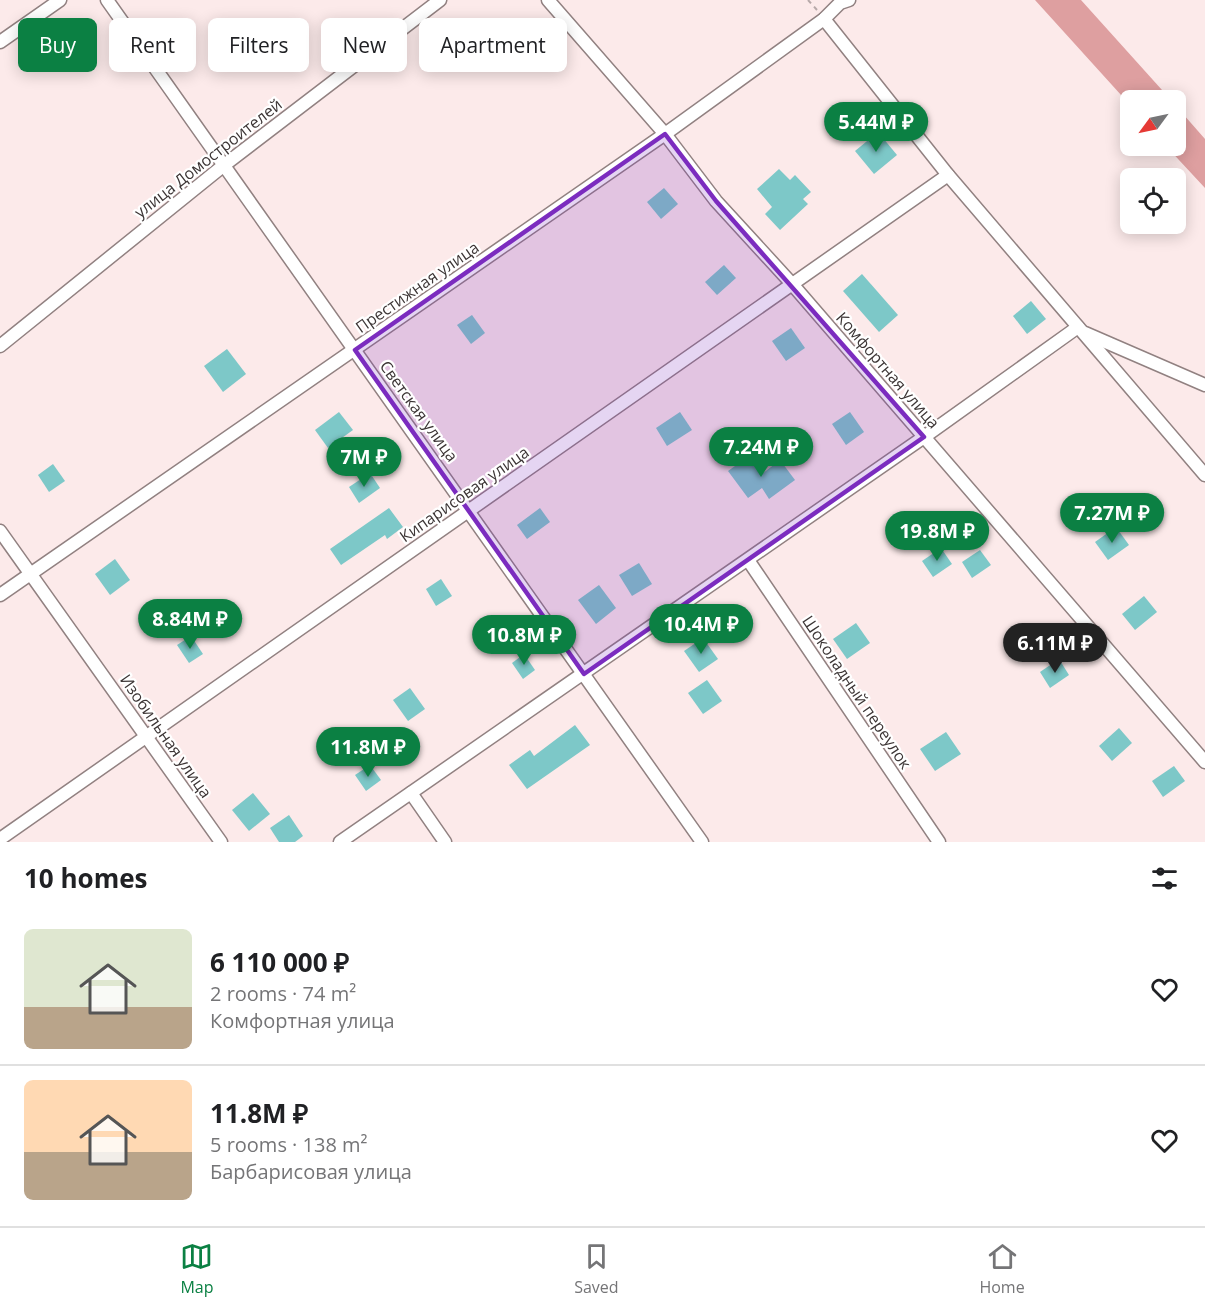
<!DOCTYPE html>
<html lang="en">
<head>
<meta charset="utf-8">
<style>
	body { margin:0; font-family:"Open Sans",sans-serif; background:#f2f2f2; color:#202124; height:100vh; display:flex; flex-direction:column; font-size:22px; white-space:nowrap }
	* { box-sizing:border-box; margin:0 }
	p { font-size:20px; color:#757577 }
	.icon { flex:none; width:33px; height:33px; fill:none; stroke:currentColor; stroke-width:2; stroke-linecap:round; stroke-linejoin:round }
	.map { position:relative; height:842px; overflow:hidden }
	.details { display:flex; flex-direction:column; background:#fff; flex:1 }
	.details>* { flex:none }
	.banner { position:absolute; left:18px; top:18px; width:600px; height:54px; display:flex; gap:12px }
	.needle { width:39px; rotate:237deg }
	.tools { position:absolute; left:1120px; top:90px; display:grid; gap:12px }
	.tools a { display:grid; place-items:center; width:66px; height:66px; border-radius:9px; background:#fff; box-shadow:0 3px 15px #0003; font-size:30px }
	.price { position:absolute; translate:-50% -51px; padding:0 14px; border-radius:21px; background:#0b8043; color:#fff; font-size:20px; line-height:39px; filter:drop-shadow(0 2px 3px #0008) }
	.price::after { content:''; position:absolute; left:50%; top:36px; width:18px; height:14px; margin-left:-9px; background:inherit; clip-path:polygon(0 0,100% 0,50% 100%) }
	.price.current { background:#222; color:#fff }
	ul { padding:0; list-style:none }
	li { display:flex; align-items:center; gap:18px; height:150px; padding:0 24px }
	li+li { border-top:2px solid #e0e0e0 }
	li span { display:grid; place-items:center; flex:none; width:168px; height:120px; border-radius:9px; color:#555 }
	li>.icon { margin-inline-start:auto }
	span .icon { width:72px; height:72px; fill:#fffc; stroke-width:1 }
	li b { font-size:26px }
	h2 { display:flex; justify-content:space-between; align-items:center; height:72px; padding:0 24px; font-size:26px }
	.chip { padding:0 21px; border-radius:9px; background:#fff; box-shadow:0 3px 15px #0003; font-size:21px; line-height:54px }
	.chip.current { background:#0b8043; color:#fff }
	.menu { display:flex; justify-content:space-around; align-items:center; height:84px; border-top:2px solid #e0e0e0; background:#fff; font-size:16px; color:#757577 }
	.menu a { display:grid; justify-items:center; gap:3px }
	.menu .current { color:#0b8043 }
	.map>svg:first-child { display:block }
	.forest { fill:#de9fa0 }
	.building { fill:#7dc8c8 }
	.lines { fill:none; stroke-linecap:round; stroke-linejoin:round }
	.street-casing { stroke:#918181; stroke-width:15 }
	.path { stroke:#b7a9a9; stroke-width:2; stroke-dasharray:4.5 4.5; stroke-linecap:butt }
	.street { stroke:#fff; stroke-width:12 }
	.marked { fill:#7b2cbf; fill-opacity:0.2; stroke:#7b2cbf; stroke-width:4.5; stroke-linejoin:round }
	.labels { text-anchor:middle; stroke-width:4.5; stroke-linejoin:round; paint-order:stroke }
	.street-label { font-size:16px; fill:#3c3535; stroke:#fff }
</style>
</head>
<body>
<div class="map">
<svg width="1205" height="842" viewBox="0 0 1205 842">
	<rect width="100%" height="100%" fill="#fceaea"/>
	<!-- forest -->
	<g class="forest">
		<polygon points="1035,0 1081,0 1171,100 1131,100 1131,106"/>
		<polygon points="1176,106 1205,139 1205,188 1166,146 1176,146"/>
	</g>
	<!-- building -->
	<g class="building">
		<polygon points="878,132 897,155 874,174 855,151"/>
		<polygon points="779,169 790,180 795,175 811,192 803,199 808,204 780,230 765,214 772,207 757,189"/>
		<polygon points="664,188 678,204 661,219 647,202"/>
		<polygon points="724,265 736,278 717,295 705,282"/>
		<polygon points="862,274 898,315 879,332 843,291"/>
		<polygon points="1031,301 1046,319 1027,334 1013,316"/>
		<polygon points="472,315 485,333 471,344 457,325"/>
		<polygon points="791,328 805,348 786,361 772,341"/>
		<polygon points="227,349 246,374 223,392 204,366"/>
		<polygon points="339,412 353,430 328,448 315,430"/>
		<polygon points="680,412 692,430 667,446 656,428"/>
		<polygon points="850,412 864,432 846,445 832,424"/>
		<polygon points="749,456 762,474 780,460 795,480 769,499 762,488 748,498 728,471"/>
		<polygon points="53,464 65,481 49,492 38,475"/>
		<polygon points="370,473 380,488 359,503 349,487"/>
		<polygon points="389,508 403,527 387,539 385,535 341,565 330,549"/>
		<polygon points="540,508 550,522 527,539 517,525"/>
		<polygon points="1116,527 1129,545 1108,560 1095,542"/>
		<polygon points="941,548 952,564 933,577 922,561"/>
		<polygon points="980,550 991,565 972,578 962,562"/>
		<polygon points="115,559 130,580 110,595 95,574"/>
		<polygon points="639,563 652,584 632,596 619,575"/>
		<polygon points="441,579 452,596 436,606 426,589"/>
		<polygon points="599,585 616,608 596,624 578,600"/>
		<polygon points="1144,596 1157,612 1135,630 1122,614"/>
		<polygon points="856,623 870,643 847,659 833,639"/>
		<polygon points="191,636 203,654 189,663 177,645"/>
		<polygon points="703,638 718,659 699,672 684,651"/>
		<polygon points="524,654 535,670 523,679 512,663"/>
		<polygon points="1059,659 1069,675 1050,688 1040,672"/>
		<polygon points="707,680 722,701 703,714 688,693"/>
		<polygon points="410,688 425,709 408,721 393,700"/>
		<polygon points="575,725 590,745 527,789 509,765 530,750 534,756"/>
		<polygon points="1119,728 1132,743 1112,761 1099,746"/>
		<polygon points="404,731 419,751 402,763 387,743"/>
		<polygon points="946,732 961,754 935,771 920,749"/>
		<polygon points="370,765 381,780 366,791 355,775"/>
		<polygon points="1174,766 1185,781 1163,797 1152,781"/>
		<polygon points="253,793 270,814 249,831 232,810"/>
		<polygon points="289,815 303,836 295,842 279,842 270,828"/>
	</g>
	<g class="lines">
		<!-- street casing -->
		<g class="street-casing">
			<g id="street">
				<polyline points="107,0 702,842"/>
				<polyline points="548,0 665,134 716,201 792,284 1205,762"/>
				<polyline points="824,19 948,175 1205,475"/>
				<polyline points="0,42 60,0"/>
				<polyline points="1085,333 1205,385"/>
				<polyline points="0,346 223,166 440,0"/>
				<polyline points="0,531 221,842"/>
				<polyline points="748,560 939,842"/>
				<polyline points="0,595 665,134 824,19 840,3 849,0"/>
				<polyline points="411,793 445,842"/>
				<polyline points="0,839 948,175"/>
				<polyline points="340,842 924,437 1078,327"/>
			</g>
		</g>
		<!-- path -->
		<polyline class="path" points="808,0 817,10"/>
		<!-- street -->
		<use href="#street" class="street"/>
	</g>
	<!-- marked area -->
	<path class="marked" d="M665,134L716,201L924,437L584,674L355,350Z"/>
	<g class="labels">
		<!-- street labels -->
		<g class="street-label">
			<text transform="translate(208 158) rotate(-38)" y="6">улица Домостроителей</text>
			<text transform="translate(417 287) rotate(-35)" y="6">Престижная улица</text>
			<text transform="translate(888 370) rotate(49)" y="6">Комфортная улица</text>
			<text transform="translate(419 411) rotate(54)" y="6">Светская улица</text>
			<text transform="translate(464 494) rotate(-35)" y="6">Кипарисовая улица</text>
			<text transform="translate(857 692) rotate(56)" y="6">Шоколадный переулок</text>
			<text transform="translate(166 736) rotate(55)" y="6">Изобильная улица</text>
		</g>
	</g>
</svg>
<div class="tools">
<a><svg class="needle" viewBox="-14 -14 28 28"><path d="M0-13l5 13h-10z" fill="#e53935"/><path d="M0 13l5-13h-10z" fill="#757577"/></svg></a>
<a><svg class="icon" aria-label="locate" viewBox="0 0 24 24"><circle cx="12" cy="12" r="6"/><path d="M12 2v4M12 18v4M2 12h4M18 12h4"/></svg></a>
</div>
<b class="price" style="left:876px;top:153px">5.44M ₽</b>
<b class="price" style="left:761px;top:478px">7.24M ₽</b>
<b class="price" style="left:364px;top:488px">7M ₽</b>
<b class="price" style="left:1112px;top:544px">7.27M ₽</b>
<b class="price" style="left:937px;top:562px">19.8M ₽</b>
<b class="price" style="left:190px;top:650px">8.84M ₽</b>
<b class="price" style="left:701px;top:655px">10.4M ₽</b>
<b class="price" style="left:524px;top:666px">10.8M ₽</b>
<b class="price current" style="left:1055px;top:674px">6.11M ₽</b>
<b class="price" style="left:368px;top:778px">11.8M ₽</b>
<div class="banner">
<a class="chip current">Buy</a>
<a class="chip">Rent</a>
<a class="chip">Filters</a>
<a class="chip">New</a>
<a class="chip">Apartment</a>
</div>
</div>
<section class="details">
<h2>10 homes<svg class="icon" aria-label="filters" viewBox="0 0 24 24"><path d="M4 7h16M4 17h16"/><circle cx="9" cy="7" r="2"/><circle cx="15" cy="17" r="2"/></svg></h2>
<ul>
<li><span style="background:linear-gradient(#dfe7d0 65%,#b9a48a 0)"><svg class="icon" aria-label="home" viewBox="0 0 24 24"><path d="M3 11l9-7 9 7M6 9v11h12V9"/></svg></span><div><b>6 110 000 ₽</b><p>2 rooms · 74 m²</p><p>Комфортная улица</p></div><svg class="icon" aria-label="heart" viewBox="0 0 24 24"><path d="M12 20l-8-8c-3-5 5-10 8-4 3-6 11-1 8 4z"/></svg></li>
<li><span style="background:linear-gradient(#ffd9b3 60%,#b9a48a 0)"><svg class="icon" aria-label="home" viewBox="0 0 24 24"><path d="M3 11l9-7 9 7M6 9v11h12V9"/></svg></span><div><b>11.8M ₽</b><p>5 rooms · 138 m²</p><p>Барбарисовая улица</p></div><svg class="icon" aria-label="heart" viewBox="0 0 24 24"><path d="M12 20l-8-8c-3-5 5-10 8-4 3-6 11-1 8 4z"/></svg></li>
</ul>
</section>
<nav class="menu">
<a class="current"><svg class="icon" aria-label="map" viewBox="0 0 24 24"><path d="M3 6l6-2 6 2 6-2v14l-6 2-6-2-6 2zM9 4v14M15 6v14"/></svg>Map</a>
<a><svg class="icon" aria-label="saved" viewBox="0 0 24 24"><path d="M7 4h10v16l-5-4-5 4z"/></svg>Saved</a>
<a><svg class="icon" aria-label="home" viewBox="0 0 24 24"><path d="M3 11l9-7 9 7M6 9v11h12V9"/></svg>Home</a>
</nav>
</body>
</html>
